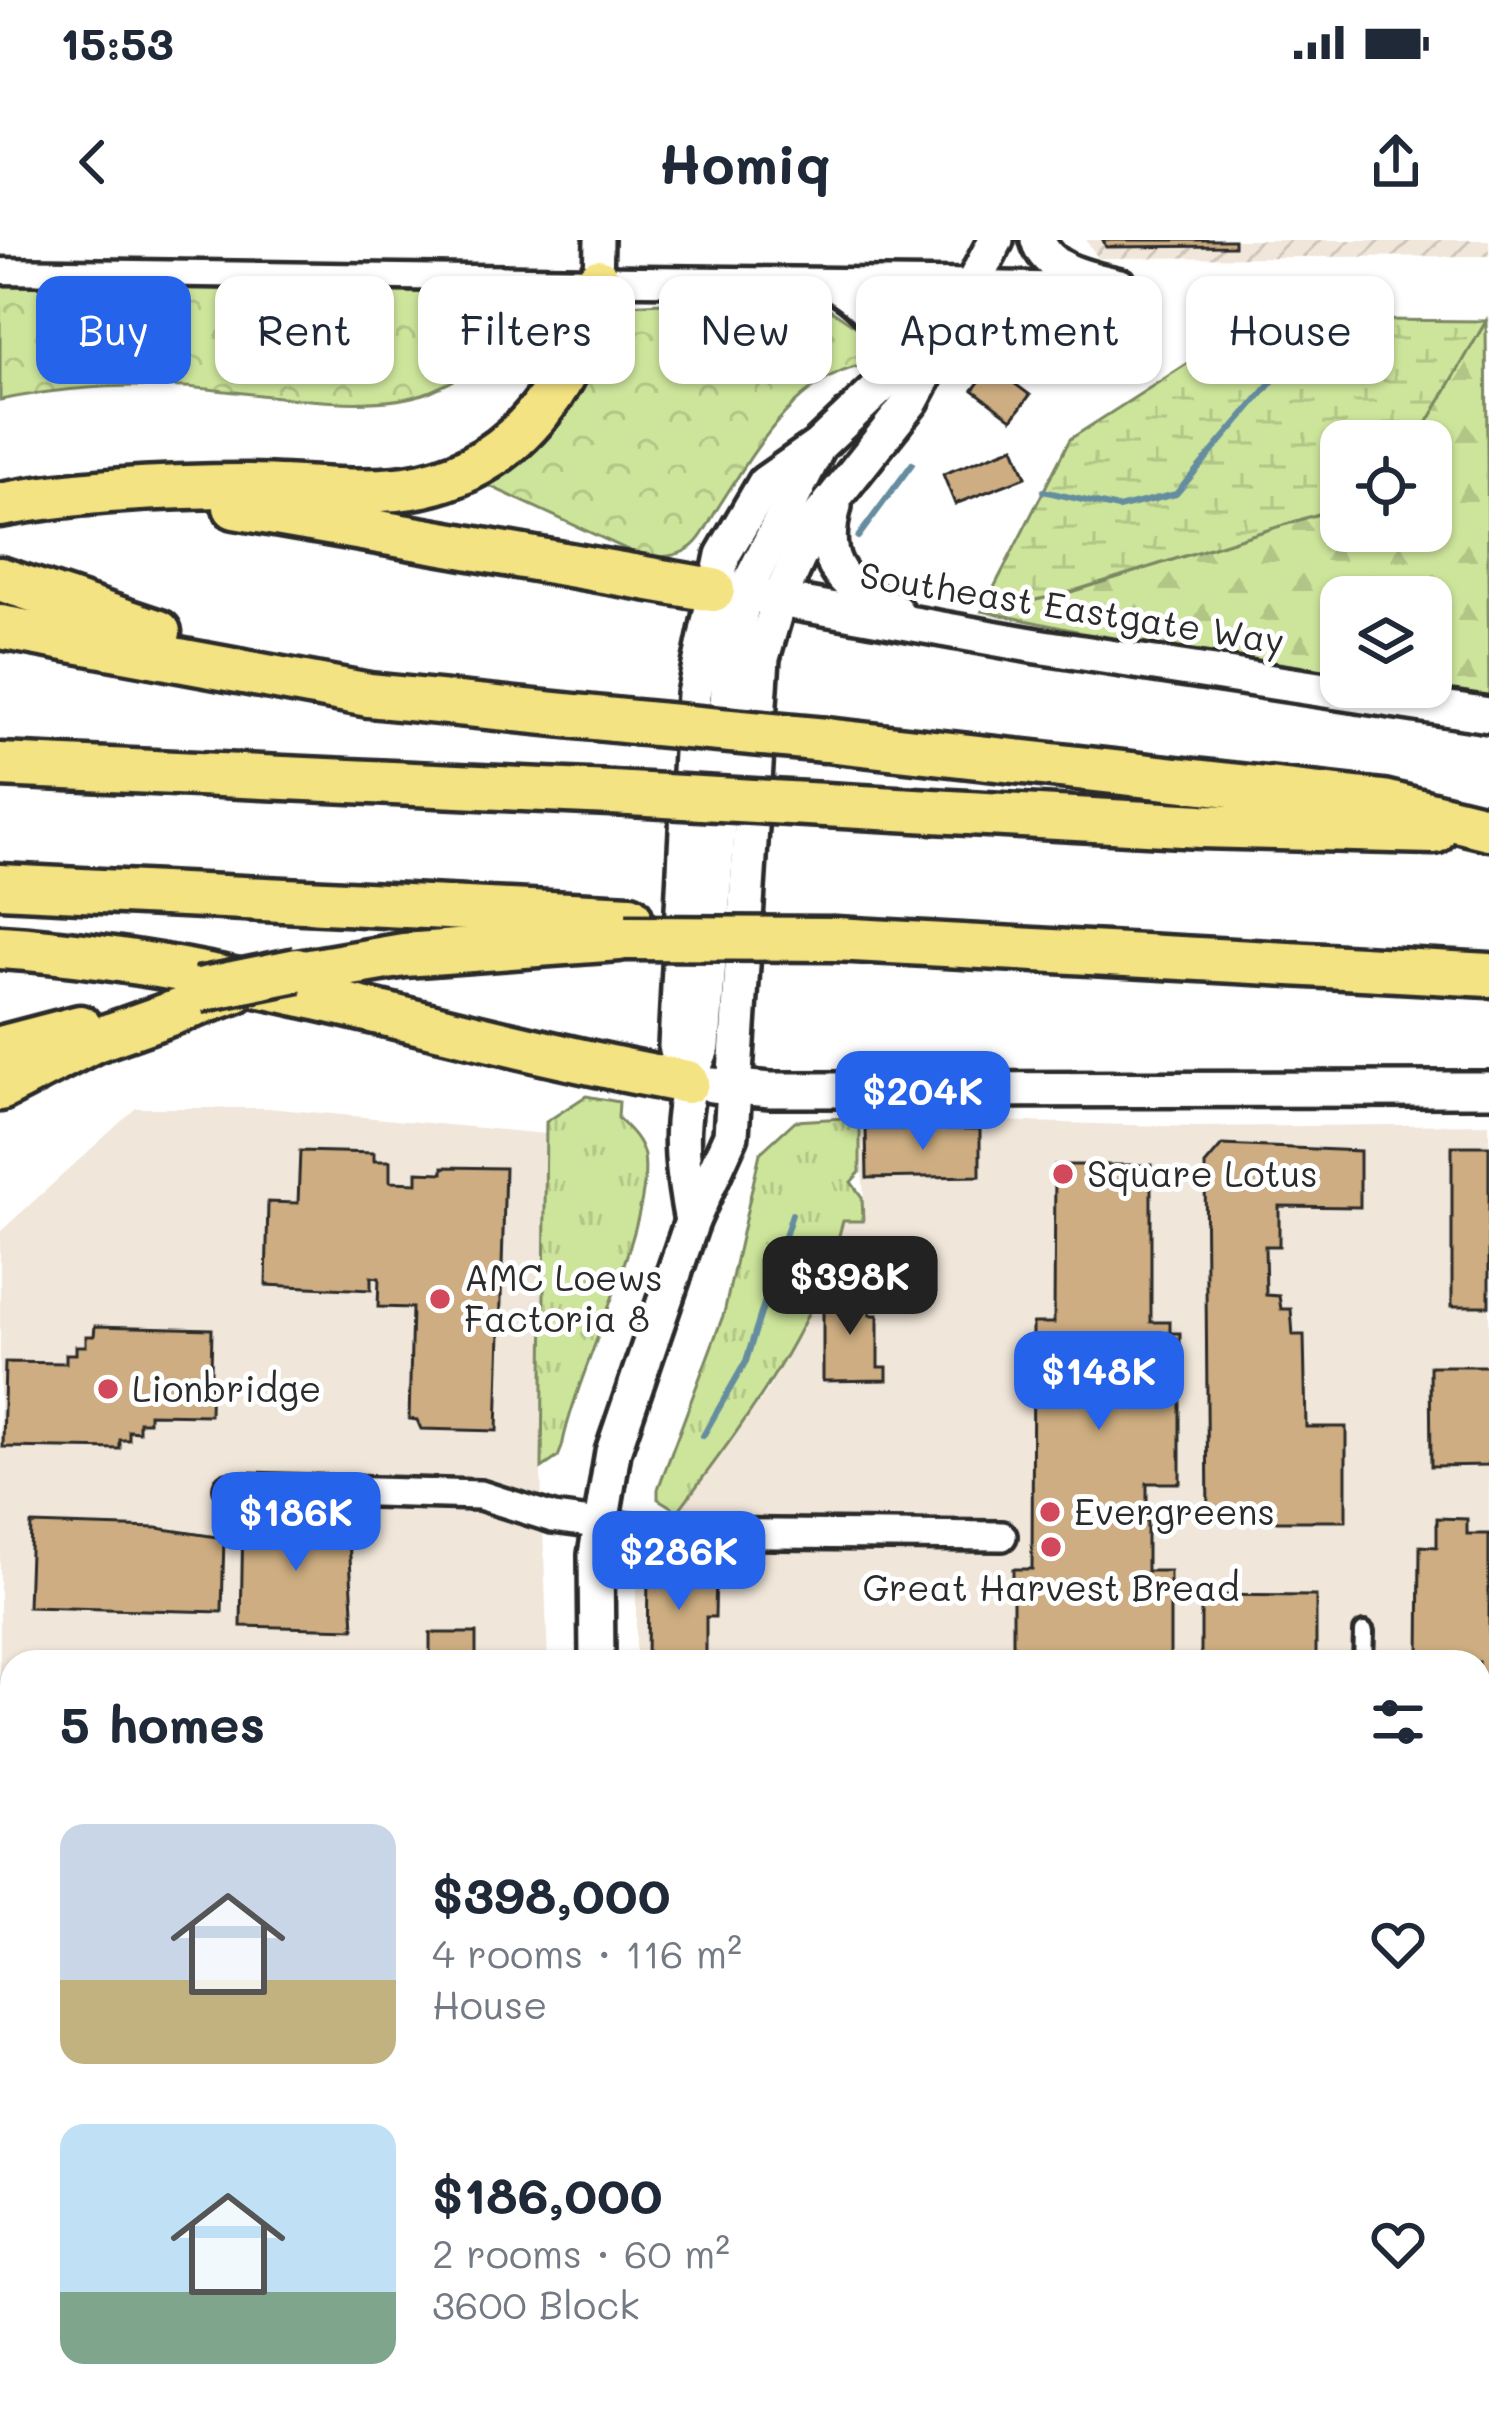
<!DOCTYPE html>
<html lang="en">
<head>
<meta charset="utf-8">
<style>
	body { margin:0; font-family:Mali,sans-serif; background:#f2f2f3; color:#1f2937; height:100vh; display:flex; flex-direction:column; font-size:45px; white-space:nowrap }
	* { box-sizing:border-box; margin:0 }
	p { font-size:39px; color:#747a83 }
	.icon { flex:none; width:66px; height:66px; fill:none; stroke:currentColor; stroke-width:2; stroke-linecap:round; stroke-linejoin:round }
	.map { position:relative; flex:1; overflow:hidden }
	.sheet { position:absolute; left:0px; top:1410px; width:1491px; height:768px; display:flex; flex-direction:column; background:#fff; border-radius:36px 36px 0 0; box-shadow:0 3px 9px #0004 }
	.sheet>* { flex:none }
	.banner { position:absolute; left:36px; top:36px; width:1419px; height:108px; display:flex; gap:24px }
	.tools { position:absolute; left:1320px; top:180px; display:grid; gap:24px }
	.tools a { display:grid; place-items:center; width:132px; height:132px; border-radius:24px; background:#fff; box-shadow:0 3px 9px #0004; font-size:60px }
	.price { position:absolute; translate:-50% -102px; padding:0 27px; border-radius:24px; background:#2563eb; color:#fff; font-size:39px; line-height:78px; filter:drop-shadow(0 3px 6px #0008) }
	.price::after { content:''; position:absolute; left:50%; top:72px; width:36px; height:27px; margin-left:-18px; background:inherit; clip-path:polygon(0 0,100% 0,50% 100%) }
	.price.selected { background:#222; color:#fff }
	ul { padding:0; list-style:none }
	li { display:flex; align-items:center; gap:36px; height:300px; padding:0 60px }
	li span { display:grid; place-items:center; flex:none; width:336px; height:240px; border-radius:24px; color:#555 }
	li>.icon { margin-inline-start:auto }
	span .icon { width:144px; height:144px; fill:#fffc; stroke-width:1 }
	li b { font-size:51px }
	h2 { display:flex; justify-content:space-between; align-items:center; height:144px; padding:0 60px; font-size:51px }
	.chip { padding:0 42px; border-radius:24px; background:#fff; box-shadow:0 3px 9px #0004; font-size:42px; line-height:108px }
	.chip.selected { background:#2563eb; color:#fff }
	.status { display:flex; justify-content:space-between; align-items:center; height:84px; padding:0 60px; background:#fff; direction:ltr }
	.status svg { height:33px; fill:currentColor }
	header { display:flex; justify-content:space-between; align-items:center; height:156px; padding:0 60px; background:#fff; font-size:54px; font-weight:700 }
	.map>svg:first-child { display:block }
	.built { fill:#f0e6d9 }
	.industrial { fill:url(#industrial-furrows) }
	.grass { fill:url(#grass-tufts); stroke:#7c8863; stroke-width:3 }
	.forest { fill:url(#forest-firs); stroke:#7c8863; stroke-width:3 }
	.wetland { fill:url(#wetland-marsh); stroke:#7c8863; stroke-width:3 }
	.park { fill:url(#park-crowns); stroke:#7c8863; stroke-width:3 }
	.lines { fill:none; stroke-linecap:round; stroke-linejoin:round }
	.stream { stroke:#658d9f; stroke-width:6 }
	.building { fill:#cdad81; stroke:#2b2b2b; stroke-width:3 }
	.pedestrian-casing { stroke:#2b2b2b; stroke-width:26 }
	.minor-casing { stroke:#2b2b2b; stroke-width:33 }
	.tertiary-casing { stroke:#2b2b2b; stroke-width:36 }
	.secondary-casing { stroke:#2b2b2b; stroke-width:42 }
	.motorway-casing { stroke:#2b2b2b; stroke-width:51 }
	.pedestrian { stroke:#fff; stroke-width:16 }
	.minor { stroke:#fff; stroke-width:24 }
	.tertiary { stroke:#fff; stroke-width:27 }
	.secondary { stroke:#fff; stroke-width:33 }
	.motorway { stroke:#f4e382; stroke-width:42 }
	.motorway-bridge-casing { stroke:#2b2b2b; stroke-width:51; stroke-linecap:butt }
	.motorway-bridge { stroke:#f4e382; stroke-width:42 }
	.poi-dot { fill:#d1495b; stroke:#fff; stroke-width:4.5 }
	.labels { text-anchor:middle; stroke-width:10; stroke-linejoin:round; paint-order:stroke }
	.street-label { font-size:36px; fill:#2b2b2b; stroke:#fff }
	.poi-label { font-size:36px; fill:#2b2b2b; stroke:#fff; text-anchor:start }
</style>
</head>
<body>
<div class="status"><b>15:53</b><svg viewBox="0 0 49 12"><path d="M0 12V9h3v3zM5 12V6h3v6zM10 12V3h3v9zM15 12V0h3v12zM26 1h20v11H26zM47 4h2v5h-2z"/></svg></div>
<header><svg class="icon" aria-label="back" viewBox="0 0 24 24"><path d="M15 5l-7 7 7 7"/></svg>Homiq<svg class="icon" aria-label="share" viewBox="0 0 24 24"><path d="M12 15V3M7 8l5-5 5 5M5 13v7h14v-7"/></svg></header>
<div class="map">
<svg width="1489" height="2178" viewBox="0 0 1489 2178">
	<defs>
		<pattern id="industrial-furrows" width="10" height="10" patternUnits="userSpaceOnUse" patternTransform="scale(3)"><rect width="10" height="10" fill="#f0e6d9"/><path d="M-1 1l2-2M0 10L10 0M9 11l2-2" fill="none" stroke="#cec5ba"/></pattern>
		<pattern id="grass-tufts" width="24" height="20" patternUnits="userSpaceOnUse" patternTransform="scale(3)"><rect width="24" height="20" fill="#cde59b"/><path d="M3 7l-1-3M5 7V3M7 7l1-3M15 17l-1-3M17 17v-4M19 17l1-3" fill="none" stroke="#b0c586"/></pattern>
		<pattern id="forest-firs" width="22" height="20" patternUnits="userSpaceOnUse" patternTransform="scale(3)"><rect width="22" height="20" fill="#cde59b"/><path d="M5 1l3.5 6h-7zM16 11l3.5 6h-7z" fill="#b0c586"/></pattern>
		<pattern id="wetland-marsh" width="20" height="14" patternUnits="userSpaceOnUse" patternTransform="scale(3)"><rect width="20" height="14" fill="#cde59b"/><path d="M1 5h8M5 5V1M11 12h8M15 12V8" fill="none" stroke="#b0c586"/></pattern>
		<pattern id="park-crowns" width="20" height="18" patternUnits="userSpaceOnUse" patternTransform="scale(3)"><rect width="20" height="18" fill="#cde59b"/><path d="M2 6a3 3 0 1 1 6 0M12 15a3 3 0 1 1 6 0" fill="none" stroke="#b0c586"/></pattern>
	</defs>
	<rect width="100%" height="100%" fill="#fff"/>
	<filter id="ink" filterUnits="userSpaceOnUse"><feTurbulence type="fractalNoise" baseFrequency=".00833" numOctaves="2"/><feDisplacementMap in="SourceGraphic" scale="24" xChannelSelector="R" yChannelSelector="G"/><feConvolveMatrix kernelMatrix="1 2 1 2 8 2 1 2 1" color-interpolation-filters="sRGB"/></filter>
	<g filter="url(#ink)">
		<!-- built -->
		<g class="built">
			<polygon points="136,868 268,868 545,894 541,1234 548,1422 12,1422 12,1711 0,1706 0,992"/>
			<polygon points="860,877 1196,887 1489,884 1489,1660 1479,1660 1479,1422 636,1422 636,1329 768,1150 830,1031 843,981 864,964"/>
			<polygon points="0,1761 12,1766 12,2166 543,2166 544,2178 0,2178"/>
			<rect x="626" y="2166" width="534" height="12"/>
		</g>
		<!-- industrial -->
		<polygon class="industrial" points="1086,0 1489,0 1489,16 1098,18"/>
		<!-- grass -->
		<g class="grass">
			<path d="M586,856L619,862L618,878C629,889 641,900 644,916C654,984 576,1131 562,1207L558,1217L542,1228L546,882Z"/>
			<path d="M860,877V932L851,942L862,957L863,981H843C814,1092 746,1180 678,1271L658,1259V1249L724,1073L760,913L795,881Z"/>
		</g>
		<!-- forest -->
		<g class="forest">
			<polygon points="1486,81 1489,458 1417,447 1431,447 1431,357 1341,357 1341,436 1080,397 1077,391 982,371 1064,354 1318,274 1341,278 1341,291 1431,291 1431,201 1422,201 1426,185"/>
			<polygon points="1479,1660 1489,1660 1489,2049 1479,2048"/>
		</g>
		<!-- wetland -->
		<polygon class="wetland" points="1257,79 1486,81 1426,185 1422,201 1341,201 1341,278 1318,274 1064,354 982,371 1070,199"/>
		<!-- park -->
		<g class="park">
			<path d="M0,43L551,55C513,100 488,127 431,151C368,177 252,151 184,147C124,144 59,148 0,160Z"/>
			<path d="M662,63L830,69L858,88L870,112L863,125C794,140 755,210 719,266C709,281 702,302 685,311C671,318 655,317 639,315L485,244L557,187L584,139L605,79L626,65Z"/>
		</g>
		<g class="lines">
			<!-- stream -->
			<g class="stream">
				<polyline points="1043,251 1118,268 1176,254 1325,80"/>
				<polyline points="858,297 912,224"/>
				<polyline points="703,1196 746,1121 792,974"/>
			</g>
		</g>
		<!-- building -->
		<g class="building">
			<polygon points="1103,0 1234,0 1234,6 1106,7"/>
			<polygon points="991,126 1030,155 1012,179 973,150"/>
			<polygon points="1014,207 1026,237 955,264 943,234"/>
			<polygon points="866,889 980,889 980,936 867,938"/>
			<polygon points="1222,905 1360,911 1360,967 1279,966 1279,1006 1265,1006 1266,1055 1279,1056 1281,1069 1291,1069 1293,1095 1304,1095 1306,1187 1346,1187 1346,1281 1208,1281 1205,925"/>
			<rect x="1452" y="906" width="37" height="160"/>
			<polygon points="300,911 374,913 374,921 390,921 390,942 417,943 417,932 443,933 443,927 505,928 497,1191 421,1189 417,1180 409,1179 412,1068 378,1067 379,1038 371,1037 371,1050 266,1045 268,962 298,963"/>
			<polygon points="1055,925 1151,925 1151,1082 1170,1082 1170,1093 1180,1093 1180,1243 1147,1243 1147,1331 1170,1331 1170,1422 1013,1422 1013,1329 1032,1329 1033,1083 1054,1083"/>
			<polygon points="823,1051 870,1051 870,1075 878,1075 878,1127 887,1127 887,1140 823,1141"/>
			<polygon points="95,1086 212,1089 210,1175 149,1174 149,1182 139,1182 139,1192 129,1191 129,1200 120,1200 120,1209 3,1207 5,1122 66,1123 66,1114 76,1114 76,1106 86,1106 86,1096 94,1096"/>
			<polygon points="1430,1126 1489,1126 1489,1225 1431,1226"/>
			<polygon points="243,1277 348,1281 354,1389 241,1386"/>
			<polygon points="1437,1278 1467,1279 1467,1294 1489,1294 1489,1535 1479,1535 1479,1422 1419,1422 1420,1306 1437,1307"/>
			<polygon points="31,1284 157,1288 224,1298 222,1372 28,1367"/>
			<polygon points="648,1327 716,1328 715,1377 706,1377 706,1422 647,1422"/>
			<polygon points="1201,1355 1316,1356 1316,1422 1201,1422"/>
			<rect x="430" y="1393" width="46" height="29"/>
			<polygon points="0,2113 12,2113 12,2166 29,2166 30,2178 0,2178"/>
			<rect x="58" y="2166" width="174" height="12"/>
			<polygon points="673,2166 871,2166 870,2178 673,2178"/>
			<rect x="962" y="2166" width="136" height="12"/>
			<polygon points="1283,2166 1283,2178 1244,2178 1244,2166"/>
			<rect x="1359" y="2166" width="44" height="12"/>
		</g>
		<g class="lines">
			<!-- pedestrian casing -->
			<g class="pedestrian-casing">
				<polyline id="pedestrian" points="1363,1422 1364,1392"/>
			</g>
			<!-- minor casing -->
			<g class="minor-casing">
				<g id="minor">
					<polyline points="0,31 598,40"/>
					<polyline points="974,44 1091,46"/>
					<polyline points="1328,2166 1329,2178"/>
					<polyline points="1190,2178 1190,2166"/>
				</g>
			</g>
			<!-- tertiary casing -->
			<g class="tertiary-casing">
				<g id="tertiary">
					<polyline points="599,0 598,40 974,44"/>
					<path d="M833,46C868,67 896,99 886,142"/>
					<polyline points="229,1248 480,1255 553,1278 666,1293 1002,1296"/>
					<polyline points="0,1732 12,1738"/>
				</g>
			</g>
			<!-- secondary casing -->
			<g class="secondary-casing">
				<g id="secondary">
					<path d="M1038,0C1047,32 1091,39 1120,46"/>
					<path d="M834,266C818,327 844,346 896,372"/>
					<polyline points="763,357 1037,406 1489,475"/>
					<polyline points="687,842 676,806 694,454 723,315 765,243 818,206 932,98"/>
					<polyline points="712,845 771,850 1489,849"/>
					<path d="M692,981C679,916 676,867 703,806L729,435L744,354L817,209"/>
					<polyline points="597,1422 596,1315 613,1212 692,981 731,895 762,418 779,359 815,282 912,160 996,0"/>
					<polyline points="574,2166 574,2178"/>
					<polyline points="605,2178 605,2166"/>
				</g>
			</g>
			<!-- motorway casing -->
			<g class="motorway-casing">
				<g id="motorway">
					<path d="M0,265C81,250 166,246 248,246C305,246 366,257 423,245C523,223 579,134 598,40"/>
					<polyline points="235,267 713,350"/>
					<polyline points="0,339 159,392"/>
					<polyline points="0,387 369,455 634,482"/>
					<polyline points="826,500 1383,562 1489,588"/>
					<polyline points="0,525 611,553"/>
					<polyline points="825,565 1201,586 1434,592"/>
					<polyline points="0,646 630,677"/>
					<polyline points="835,699 1489,735"/>
					<path d="M0,707C234,722 457,801 687,842"/>
					<polyline points="275,737 404,715 619,699"/>
					<polyline points="0,808 80,787"/>
					<polyline points="0,849 93,801 235,751"/>
				</g>
			</g>
			<!-- pedestrian -->
			<use href="#pedestrian" class="pedestrian"/>
			<!-- minor -->
			<use href="#minor" class="minor"/>
			<!-- tertiary -->
			<use href="#tertiary" class="tertiary"/>
			<!-- secondary -->
			<use href="#secondary" class="secondary"/>
			<!-- motorway -->
			<use href="#motorway" class="motorway"/>
			<!-- motorway-bridge casing -->
			<g class="motorway-bridge-casing">
				<g id="motorway-bridge">
					<polyline points="634,482 826,500"/>
					<polyline points="611,553 825,565"/>
					<polyline points="626,698 835,699"/>
					<polyline points="199,750 297,730"/>
				</g>
			</g>
			<!-- motorway-bridge -->
			<use href="#motorway-bridge" class="motorway-bridge"/>
		</g>
	</g>
	<!-- markers -->
	<g class="poi-dot">
		<circle cx="1063" cy="934" r="12"/>
		<circle cx="440" cy="1059" r="12"/>
		<circle cx="108" cy="1149" r="12"/>
		<circle cx="1050" cy="1272" r="12"/>
		<circle cx="1051" cy="1307" r="12"/>
	</g>
	<g class="labels">
		<!-- street labels -->
		<g class="street-label">
			<text transform="translate(1072 368) rotate(9)" y="13">Southeast Eastgate Way</text>
		</g>
		<!-- poi labels -->
		<g class="poi-label">
			<text x="1087" y="947">Square Lotus</text>
			<text x="464" y="1051">AMC Loews<tspan x="464" dy="41">Factoria 8</tspan></text>
			<text x="132" y="1162">Lionbridge</text>
			<text x="1074" y="1285">Evergreens</text>
			<text x="1051" y="1361" text-anchor="middle">Great Harvest Bread</text>
		</g>
	</g>
</svg>
<div class="tools">
<a><svg class="icon" aria-label="locate" viewBox="0 0 24 24"><circle cx="12" cy="12" r="6"/><path d="M12 2v4M12 18v4M2 12h4M18 12h4"/></svg></a>
<a><svg class="icon" aria-label="layers" viewBox="0 0 24 24"><path d="M12 4l9 5-9 5-9-5zM3 14l9 5 9-5"/></svg></a>
</div>
<b class="price" style="left:923px;top:913px">$204K</b>
<b class="price selected" style="left:850px;top:1098px">$398K</b>
<b class="price" style="left:1099px;top:1193px">$148K</b>
<b class="price" style="left:296px;top:1334px">$186K</b>
<b class="price" style="left:679px;top:1373px">$286K</b>
<div class="banner">
<a class="chip selected">Buy</a>
<a class="chip">Rent</a>
<a class="chip">Filters</a>
<a class="chip">New</a>
<a class="chip">Apartment</a>
<a class="chip">House</a>
</div>
<section class="sheet">
<h2>5 homes<svg class="icon" aria-label="filters" viewBox="0 0 24 24"><path d="M4 7h16M4 17h16"/><circle cx="9" cy="7" r="2"/><circle cx="15" cy="17" r="2"/></svg></h2>
<ul>
<li><span style="background:linear-gradient(#c9d6e8 65%,#c2b280 0)"><svg class="icon" aria-label="home" viewBox="0 0 24 24"><path d="M3 11l9-7 9 7M6 9v11h12V9"/></svg></span><div><b>$398,000</b><p>4 rooms · 116 m²</p><p>House</p></div><svg class="icon" aria-label="heart" viewBox="0 0 24 24"><path d="M12 20l-8-8c-3-5 5-10 8-4 3-6 11-1 8 4z"/></svg></li>
<li><span style="background:linear-gradient(#bfe0f5 70%,#7fa58c 0)"><svg class="icon" aria-label="home" viewBox="0 0 24 24"><path d="M3 11l9-7 9 7M6 9v11h12V9"/></svg></span><div><b>$186,000</b><p>2 rooms · 60 m²</p><p>3600 Block</p></div><svg class="icon" aria-label="heart" viewBox="0 0 24 24"><path d="M12 20l-8-8c-3-5 5-10 8-4 3-6 11-1 8 4z"/></svg></li>
</ul>
</section>
</div>
</body>
</html>
